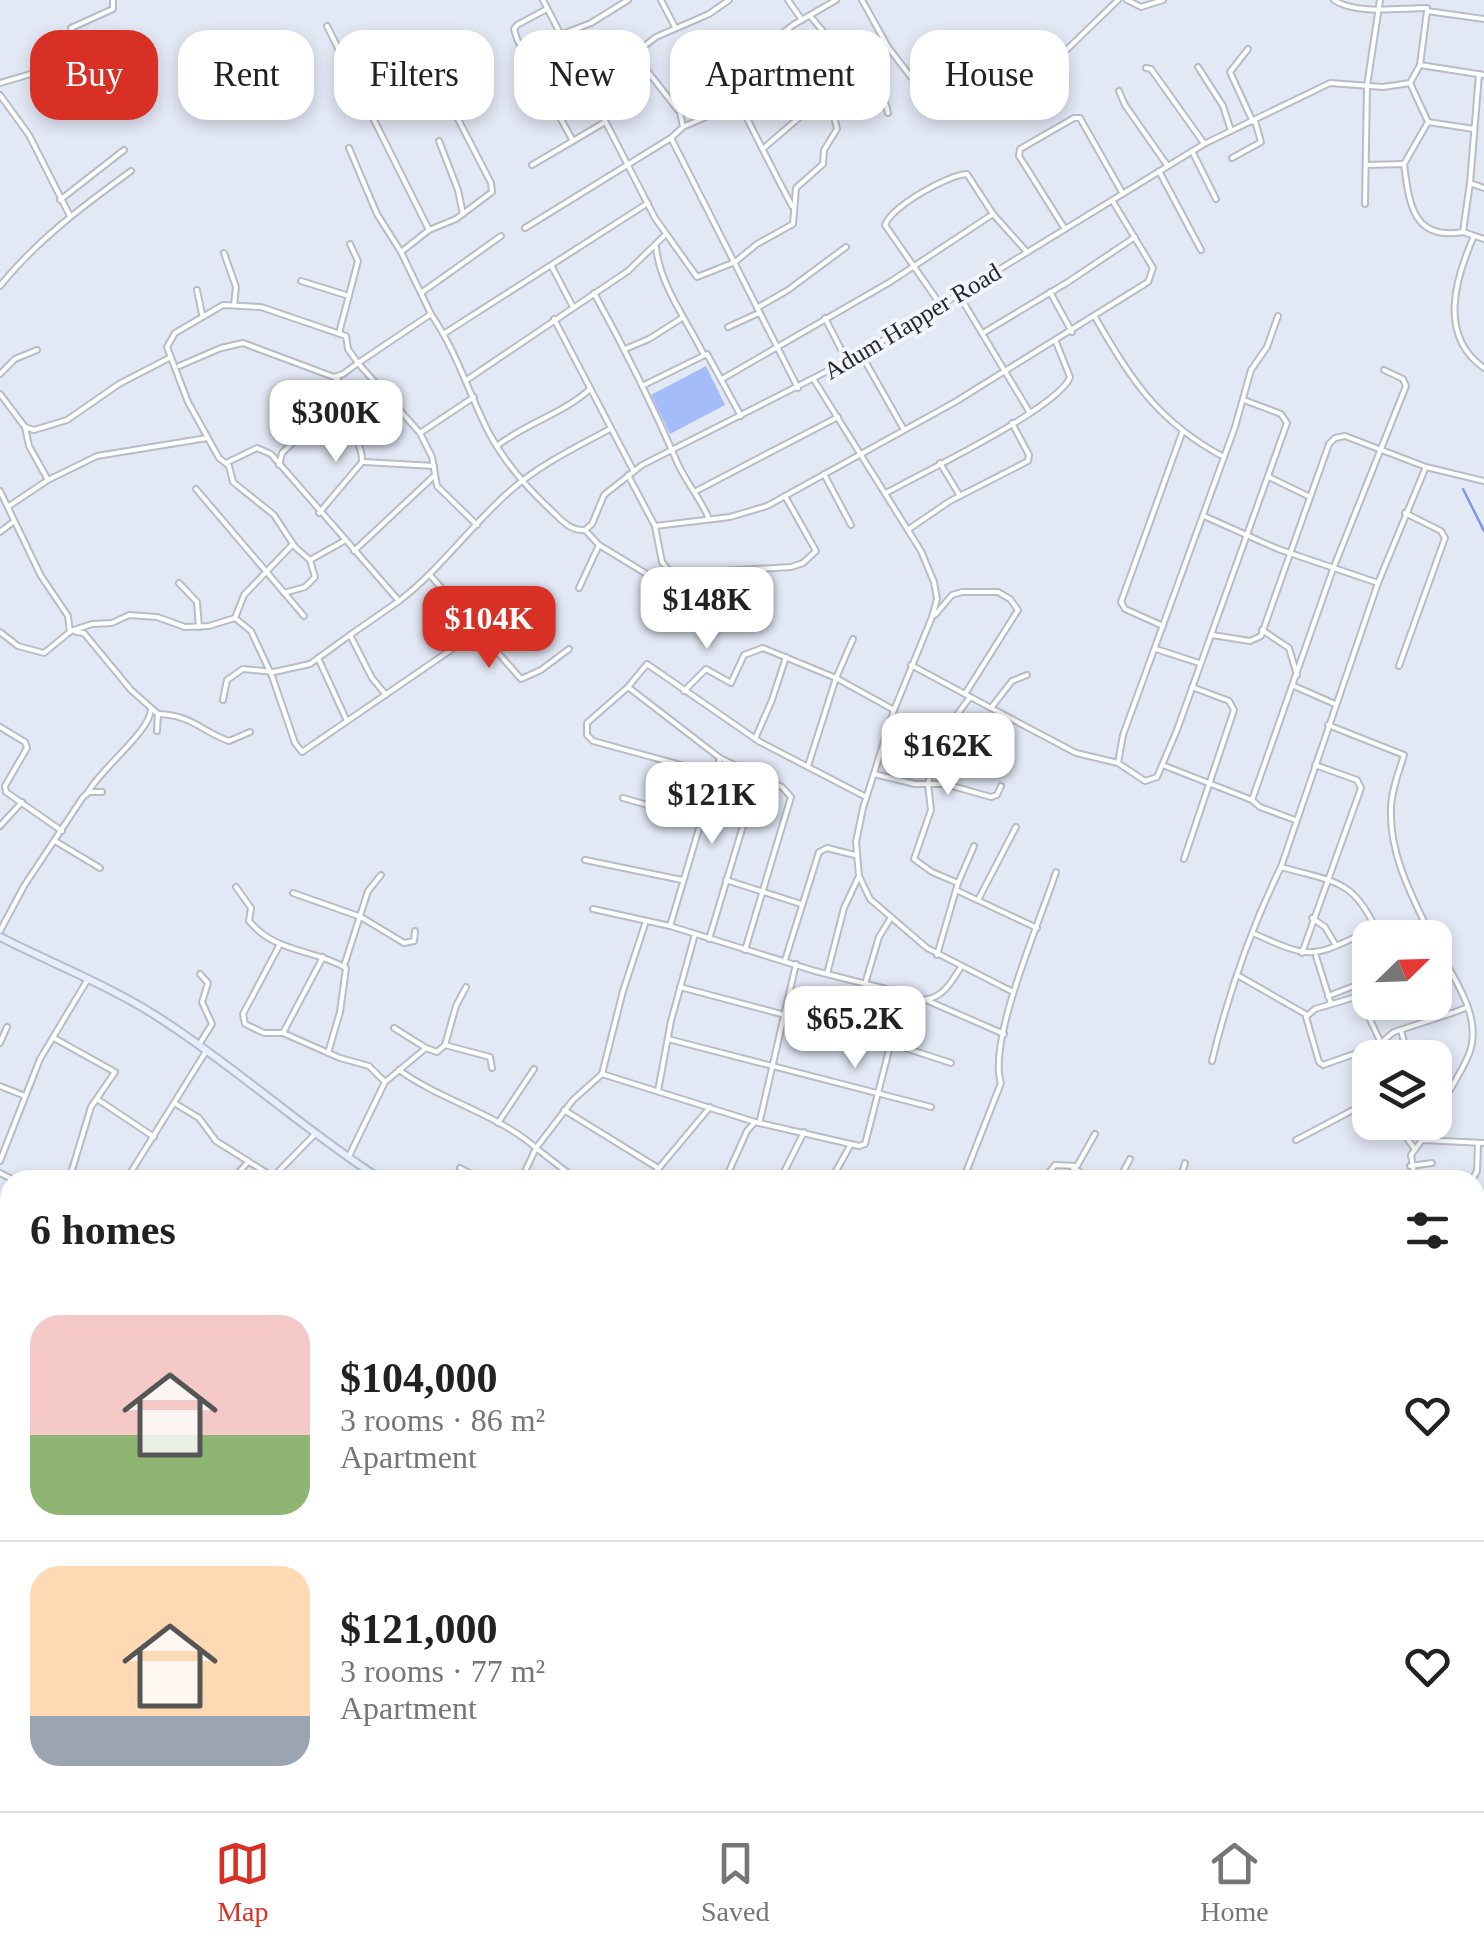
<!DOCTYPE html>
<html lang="en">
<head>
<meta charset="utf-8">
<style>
	body { margin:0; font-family:"Times New Roman",serif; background:#f6f6f6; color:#222; height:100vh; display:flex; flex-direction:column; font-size:38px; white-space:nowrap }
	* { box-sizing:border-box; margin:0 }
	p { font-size:32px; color:#767676 }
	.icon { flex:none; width:55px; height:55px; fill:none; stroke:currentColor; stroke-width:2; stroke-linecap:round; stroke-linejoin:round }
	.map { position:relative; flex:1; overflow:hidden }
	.details { position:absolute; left:0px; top:1170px; width:1485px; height:642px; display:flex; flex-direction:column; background:#fff; border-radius:30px 30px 0 0; box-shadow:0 5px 15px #0003 }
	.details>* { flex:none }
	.top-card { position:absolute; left:30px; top:30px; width:1425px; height:90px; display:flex; gap:20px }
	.needle { width:65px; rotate:67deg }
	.fabs { position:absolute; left:1352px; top:920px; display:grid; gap:20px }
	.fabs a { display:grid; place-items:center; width:100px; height:100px; border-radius:20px; background:#fff; box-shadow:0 5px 15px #0003; font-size:50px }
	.price { position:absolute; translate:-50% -85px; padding:0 22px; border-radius:20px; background:#fff; color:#222; font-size:32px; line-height:65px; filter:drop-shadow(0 2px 5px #0008) }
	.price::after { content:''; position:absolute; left:50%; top:60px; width:30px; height:22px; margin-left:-15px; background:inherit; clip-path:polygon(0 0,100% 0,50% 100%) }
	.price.active { background:#d93025; color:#fff }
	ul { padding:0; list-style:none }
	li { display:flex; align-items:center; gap:30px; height:250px; padding:0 30px }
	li+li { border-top:2px solid #e0e0e0 }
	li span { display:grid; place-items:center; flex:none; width:280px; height:200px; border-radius:30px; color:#555 }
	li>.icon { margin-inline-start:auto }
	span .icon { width:120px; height:120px; fill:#fffc; stroke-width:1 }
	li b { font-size:42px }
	h2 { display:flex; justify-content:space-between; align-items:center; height:120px; padding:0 30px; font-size:42px }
	.chip { padding:0 35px; border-radius:30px; background:#fff; box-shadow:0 5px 15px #0003; font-size:35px; line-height:90px }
	.chip.active { background:#d93025; color:#fff }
	.menu { display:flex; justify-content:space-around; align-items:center; height:140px; border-top:2px solid #e0e0e0; background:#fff; font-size:28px; color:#767676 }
	.menu a { display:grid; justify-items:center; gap:5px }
	.menu .active { color:#d93025 }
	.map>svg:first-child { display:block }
	.green { fill:#a5bcfb }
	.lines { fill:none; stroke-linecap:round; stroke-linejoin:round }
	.stream { stroke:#7b98eb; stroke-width:2.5 }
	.street-casing { stroke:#b7bcc8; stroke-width:8 }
	.secondary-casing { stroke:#b7bcc8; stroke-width:10 }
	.street { stroke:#fff; stroke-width:4 }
	.secondary { stroke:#e7edfd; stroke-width:6 }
	.labels { text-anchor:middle; stroke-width:8; stroke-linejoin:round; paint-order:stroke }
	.street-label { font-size:25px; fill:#26272c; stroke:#f2f5fd }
</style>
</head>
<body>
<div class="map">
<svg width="1484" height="1811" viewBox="0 0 1484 1811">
	<rect width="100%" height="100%" fill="#e3e8f5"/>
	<!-- green -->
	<polygon class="green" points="706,366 725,405 670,434 651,395"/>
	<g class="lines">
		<!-- stream -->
		<g class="stream">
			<polyline points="1463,489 1484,531"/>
			<polyline points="1119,1811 1124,1802"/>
		</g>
		<!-- street casing -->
		<g class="street-casing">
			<g id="street">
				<polyline points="543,0 655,218 697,277 735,262 757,244 793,224 796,188 823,164 824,150 837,129 832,108 821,100 779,36"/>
				<polyline points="661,0 675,27"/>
				<polyline points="788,0 802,20"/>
				<polyline points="862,0 888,47 911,77"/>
				<polyline points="1127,0 1141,7 1163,0"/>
				<path d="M1334,0C1356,15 1400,8 1427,8"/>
				<polyline points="545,10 517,25 514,29 517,39 573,141 605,122"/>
				<polyline points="811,17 886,105 888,113"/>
				<polyline points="327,26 373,118"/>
				<polyline points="560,35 591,23 628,0"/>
				<polyline points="1248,49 1230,72 1253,122"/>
				<polyline points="1420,65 1484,75"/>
				<polyline points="1198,67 1223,106 1231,131"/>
				<polyline points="1146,68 1151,69 1203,142"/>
				<polyline points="1479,74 1470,183 1484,188"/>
				<polyline points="1044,78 1055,61 1118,0"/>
				<polyline points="755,82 774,73 792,97 801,116 765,147"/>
				<polyline points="0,83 65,64 77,51 71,28 113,9 113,0"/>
				<polyline points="1410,83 1428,122 1474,129"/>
				<polyline points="359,90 424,47"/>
				<polyline points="1119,91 1125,105 1167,165"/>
				<polyline points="0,95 29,135 70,216"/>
				<path d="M737,97C754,134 772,168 792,206"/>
				<polyline points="678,110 634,54 656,37 709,14 729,0"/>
				<polyline points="685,126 706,117 754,83 744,64"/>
				<polyline points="671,138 798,388"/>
				<polyline points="439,141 458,190 463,214"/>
				<polyline points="349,148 377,214 401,252 431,314"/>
				<polyline points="1192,151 1216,199"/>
				<polyline points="1232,158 1261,142 1255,121"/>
				<polyline points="1404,164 1428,122"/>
				<polyline points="532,165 573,141"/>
				<path d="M1366,165L1404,164C1409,202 1412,241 1463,232"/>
				<polyline points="1159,171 1201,250"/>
				<polyline points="1470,183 1463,232 1484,239"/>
				<polyline points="60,200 124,150"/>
				<polyline points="1365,204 1367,86 1380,0"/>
				<polyline points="525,228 671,138 683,127 679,107 732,73 793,25 836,0"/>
				<polyline points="1065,229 1019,156 1020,149 1074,118 1080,118 1123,194"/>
				<path d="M1474,236C1455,279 1438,336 1484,368"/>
				<path d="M656,247C660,286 687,320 704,355"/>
				<polyline points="401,252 429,230 456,219 492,192 491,183 441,86 433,81 373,118 429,230"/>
				<polyline points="224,253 236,287 234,305"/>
				<polyline points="552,267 573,307"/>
				<polyline points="301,281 349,296"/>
				<path d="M0,286C37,240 83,206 131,171"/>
				<polyline points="197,290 202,314"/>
				<polyline points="1050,292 1072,332"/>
				<polyline points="421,293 501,236"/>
				<path d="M594,293C625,349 653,406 678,464C687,484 701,499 709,519"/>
				<polyline points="959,295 1030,413"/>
				<path d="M940,304L885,225C891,207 947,175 967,174L993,214L1027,252"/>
				<polyline points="757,308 788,290 846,247"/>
				<path d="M1095,317C1130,379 1159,423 1224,457"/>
				<polyline points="825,318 847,361"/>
				<polyline points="554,319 633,470"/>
				<polyline points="728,327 759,313"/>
				<polyline points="339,333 358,261 350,244"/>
				<polyline points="445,333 648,203"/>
				<polyline points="983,333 1068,282 1135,237"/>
				<polyline points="625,349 649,339 682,318"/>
				<polyline points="861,354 903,428"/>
				<polyline points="179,366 221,348 243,343 334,377 343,374 358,363 420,433 432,457 437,486 477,525"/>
				<polyline points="0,374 15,359 37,350"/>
				<polyline points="468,379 628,271 665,235"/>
				<polyline points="722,379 890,282 993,214"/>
				<polyline points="814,380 921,551 934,582 937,599 932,617 894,710 863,808 856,842 859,876 870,899 927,948 1013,992"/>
				<polyline points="642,386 707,354 741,416"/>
				<polyline points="0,394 25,427 34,430 67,420 119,384 171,357"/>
				<polyline points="1244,400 1281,414 1287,423 1177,730 1157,777 1145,781 1118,763 1123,735 1235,427 1251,370 1267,347 1278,316"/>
				<polyline points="295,414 338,379"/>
				<polyline points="25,427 29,446 48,480"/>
				<polyline points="420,433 474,397"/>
				<path d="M497,446C526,423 563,414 590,389"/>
				<polyline points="364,462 434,466"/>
				<path d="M226,463L257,448L271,454L399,601C441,569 471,525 510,491C539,465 576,447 610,429"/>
				<polyline points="940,463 960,496"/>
				<polyline points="279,465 282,453 307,429 321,440"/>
				<polyline points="824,474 851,525"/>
				<polyline points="628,475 655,526 662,562 672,574 791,567 803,563 816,551 785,496"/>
				<polyline points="1269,477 1308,496"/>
				<polyline points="196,489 304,616"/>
				<polyline points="0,491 41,576 68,616 70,632"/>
				<polyline points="696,491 838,417"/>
				<path d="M886,493C920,474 1060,407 1070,377L1056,342"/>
				<polyline points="9,506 48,480 97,456 207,438"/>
				<path d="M319,513L362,462C363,431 328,416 330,386"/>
				<polyline points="1204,516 1278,549 1378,583 1425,469"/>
				<polyline points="655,526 730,517 767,506 955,402 1148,282 1153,268 1112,200"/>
				<polyline points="909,529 950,501 1028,461 1029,455 1012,423"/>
				<polyline points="585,530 592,524 604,495 642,465 861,354 1204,144 1330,83 1383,87 1410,83 1420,65 1427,11 1484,19"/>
				<polyline points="0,532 13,522"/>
				<polyline points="599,545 655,579 672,574"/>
				<polyline points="354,551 434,476"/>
				<polyline points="310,560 344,541"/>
				<polyline points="430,575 521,679 541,670 569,649"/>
				<polyline points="179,583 197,602 199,627"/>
				<path d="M284,593L305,587L315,577L310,560L295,547L274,515L233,482L229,466L219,458L188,402L167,347L175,333L223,305L261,307L346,336L348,349L358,363L431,314C458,354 468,392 489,433C505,463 528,489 553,512C563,522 571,531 585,530L599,545L579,588"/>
				<polyline points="935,615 952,595 962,592 998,592 1010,599 1018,610 965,694"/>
				<polyline points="235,618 244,595 293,544"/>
				<polyline points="469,623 498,596 523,609"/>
				<polyline points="1163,626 1125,609 1121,602 1182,433"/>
				<polyline points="1262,630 1289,648 1297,675"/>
				<polyline points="0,632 18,646 44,653 71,631 92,624 112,623 129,615 157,617 185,627 209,626 235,618 251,631 272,676 295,743 302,752 477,632"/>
				<polyline points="76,632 84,633 131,690 158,714 157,731"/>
				<polyline points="1212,635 1250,641 1261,636 1329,444 1335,438 1345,436 1426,467 1484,481"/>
				<polyline points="1156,649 1199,663"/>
				<polyline points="318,658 347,721"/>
				<polyline points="911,665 991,708 1012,681 1027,675"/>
				<polyline points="1399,666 1445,538 1441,531 1405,513"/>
				<polyline points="1294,686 1335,704"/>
				<polyline points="628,687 720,758 758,776 709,939"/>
				<polyline points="684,691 706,669 731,683 744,655 763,648 836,678 894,710"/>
				<polyline points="386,695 372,678 350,635 399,601"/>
				<polyline points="970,697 937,742 928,784 945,784 991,797 997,795 1001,786"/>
				<polyline points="223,700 227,680 243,669 274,672 310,664 350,635"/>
				<polyline points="991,708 1076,753 1118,763"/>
				<path d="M158,714C192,715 201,731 229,741L250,732"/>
				<path d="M1328,725L1404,755C1399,772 1391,791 1391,809C1389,855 1413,898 1432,938"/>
				<polyline points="0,727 25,742 27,748 5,786 6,792 62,831"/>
				<polyline points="755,739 772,700 786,657"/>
				<polyline points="934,758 945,755 951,740"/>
				<polyline points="808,766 836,678 853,639"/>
				<polyline points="1165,766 1252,800 1333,569 1406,386 1403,379 1384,370"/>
				<polyline points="714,774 593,741 587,735 587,723 628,687 647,664 760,742 866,797"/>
				<polyline points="874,774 915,784 928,784 931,810 914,859 932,872 958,883"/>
				<path d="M87,794C98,771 151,731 151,709"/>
				<polyline points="623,798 700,820"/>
				<polyline points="1252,800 1260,807 1295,820"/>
				<polyline points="0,826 22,802"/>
				<polyline points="55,841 100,868"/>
				<polyline points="1184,859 1234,710 1229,701 1192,687"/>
				<polyline points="585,860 682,880"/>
				<path d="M1281,867C1338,883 1355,879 1380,938"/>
				<polyline points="726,880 801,904"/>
				<path d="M236,887L251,908L249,921C277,954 312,948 346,968L340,1012L328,1053"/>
				<polyline points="956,890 1037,928"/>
				<polyline points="293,893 361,917 404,943 414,941 415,931"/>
				<polyline points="978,900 1016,827"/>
				<polyline points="593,909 670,926 815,971 894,991 902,1003"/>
				<polyline points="1312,918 1325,927 1335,944"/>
				<polyline points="670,926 720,758"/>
				<polyline points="0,931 24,886 83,797 89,792 102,792"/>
				<path d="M1253,933C1317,963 1314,955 1376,928"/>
				<path d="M1435,943C1451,975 1484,1016 1469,1054C1460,1076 1445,1096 1435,1117"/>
				<polyline points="279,946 243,1014 245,1024 264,1033 283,1033 340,1058 369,1066 385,1082"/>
				<polyline points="745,950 791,797 782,787 758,776"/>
				<polyline points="1302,953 1361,788 1357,780 1315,765"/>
				<polyline points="937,955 958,883 974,846"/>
				<polyline points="1316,956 1331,1004"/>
				<polyline points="785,960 819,852 827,848 855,855"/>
				<polyline points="344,966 368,891 381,875"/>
				<polyline points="200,974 208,983 202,1002 212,1024 200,1043"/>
				<polyline points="827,974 844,908 859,876"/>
				<polyline points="1239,976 1307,1015"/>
				<polyline points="865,984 879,937 890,919"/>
				<polyline points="680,987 890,1043 951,1063"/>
				<polyline points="1328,996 1370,980"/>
				<polyline points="926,1000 1004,1034"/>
				<polyline points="1455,1012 1468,1007"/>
				<polyline points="394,1028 426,1048"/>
				<polyline points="1401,1030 1408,1058"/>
				<polyline points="283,1033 323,957"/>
				<polyline points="54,1038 115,1072 91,1107 69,1180"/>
				<polyline points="668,1039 931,1107"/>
				<polyline points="0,1043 7,1027"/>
				<polyline points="445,1045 456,1006 466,987"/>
				<path d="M1392,1058L1381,1043L1359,996L1315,1009L1306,1017L1319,1062L1323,1065L1377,1046C1383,1042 1388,1036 1394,1032L1452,1013"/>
				<path d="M1212,1061C1228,995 1251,928 1281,867L1378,583"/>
				<path d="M399,1070C442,1101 496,1113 536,1148L521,1180"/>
				<polyline points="602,1074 755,1122"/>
				<polyline points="0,1086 25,1096"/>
				<polyline points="658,1091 671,1021 695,934"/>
				<polyline points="97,1099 154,1137"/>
				<polyline points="176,1104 199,1118 216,1141 278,1180"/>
				<polyline points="564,1110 658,1168"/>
				<polyline points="760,1120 796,964"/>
				<polyline points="1395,1122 1414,1148"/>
				<polyline points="498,1123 534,1069"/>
				<polyline points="1296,1140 1353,1110 1370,1110"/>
				<polyline points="1423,1140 1433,1122"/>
				<polyline points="348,1158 385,1082 426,1048 437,1052 445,1045 490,1057 492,1068"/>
				<polyline points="0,1161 40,1059 88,979"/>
				<polyline points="1410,1166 1432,1163"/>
				<polyline points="460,1168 482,1180"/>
				<polyline points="1073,1168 1093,1180"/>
				<polyline points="0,1173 14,1180"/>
				<polyline points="275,1175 315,1134"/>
				<polyline points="126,1180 205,1053"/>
				<polyline points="232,1180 248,1162"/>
				<polyline points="577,1180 536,1148 573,1100 602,1074 623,991 646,921"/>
				<polyline points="649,1180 710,1107"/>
				<path d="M725,1180L747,1131L755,1122L859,1146L865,1144L900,1007C910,998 919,1002 932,998C946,993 953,979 961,967"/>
				<polyline points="780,1180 804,1132"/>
				<polyline points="831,1180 851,1144"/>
				<path d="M963,1180L1001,1083C987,1041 1041,919 1056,872"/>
				<polyline points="1043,1180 1055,1165 1077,1166 1095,1134"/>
				<polyline points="1110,1180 1121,1176 1130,1159"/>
				<polyline points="1171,1180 1182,1174 1185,1163"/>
				<polyline points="1415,1180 1411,1155 1422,1140 1484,1143"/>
				<polyline points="1472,1180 1477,1171 1478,1144"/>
				<polyline points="0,1226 10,1231"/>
				<polyline points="1475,1226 1484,1225"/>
				<polyline points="1475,1245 1484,1243"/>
				<polyline points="0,1314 10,1319"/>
				<polyline points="4,1314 10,1282"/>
				<polyline points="0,1369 10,1371"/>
				<polyline points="1475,1469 1484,1466"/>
				<polyline points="0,1482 1,1457 10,1430"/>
				<polyline points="0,1493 10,1498"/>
				<polyline points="1475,1541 1484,1550"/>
				<polyline points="1475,1609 1484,1603"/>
				<polyline points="0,1639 10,1636"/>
				<polyline points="1475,1668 1484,1663"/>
				<polyline points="0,1694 10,1696"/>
				<polyline points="1475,1717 1484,1719"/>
				<polyline points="0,1770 10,1724"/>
				<polyline points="0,1773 10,1775"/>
				<polyline points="1475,1796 1484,1782"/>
				<polyline points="606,1802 608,1811"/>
				<polyline points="937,1802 937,1811"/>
				<polyline points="1294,1802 1303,1811"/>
				<polyline points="1371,1802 1381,1811"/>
				<polyline points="0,1803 2,1811"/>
				<polyline points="716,1808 748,1802"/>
				<polyline points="494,1809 517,1802"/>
				<polyline points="89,1811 93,1802"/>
				<polyline points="220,1811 223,1802"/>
				<polyline points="373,1811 383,1802"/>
				<polyline points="874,1811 875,1802"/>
				<polyline points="999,1811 1001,1802"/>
				<polyline points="1050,1811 1055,1802"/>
				<polyline points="1149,1811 1152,1802"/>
				<polyline points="1214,1811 1216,1802"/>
				<polyline points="1277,1811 1278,1802"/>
				<polyline points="1358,1811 1365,1802"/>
			</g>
		</g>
		<!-- secondary casing -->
		<g class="secondary-casing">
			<g id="secondary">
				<path d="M0,937C53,964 108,985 158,1017C236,1067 304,1130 382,1180"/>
				<polyline points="1470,1802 1483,1811"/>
			</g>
		</g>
		<!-- street -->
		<use href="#street" class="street"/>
		<!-- secondary -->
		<use href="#secondary" class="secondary"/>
	</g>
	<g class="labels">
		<!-- street labels -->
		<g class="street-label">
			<text transform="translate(912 321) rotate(-31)" y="9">Adum Happer Road</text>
		</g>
	</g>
</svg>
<div class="fabs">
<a><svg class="needle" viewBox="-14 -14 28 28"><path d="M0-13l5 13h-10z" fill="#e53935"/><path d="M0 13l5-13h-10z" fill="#767676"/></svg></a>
<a><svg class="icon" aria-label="layers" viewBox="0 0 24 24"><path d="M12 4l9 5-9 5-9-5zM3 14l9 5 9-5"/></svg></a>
</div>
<b class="price" style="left:336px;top:465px">$300K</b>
<b class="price" style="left:707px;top:652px">$148K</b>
<b class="price active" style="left:489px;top:671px">$104K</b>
<b class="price" style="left:948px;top:798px">$162K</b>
<b class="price" style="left:712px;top:847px">$121K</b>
<b class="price" style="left:855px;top:1071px">$65.2K</b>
<div class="top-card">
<a class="chip active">Buy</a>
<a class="chip">Rent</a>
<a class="chip">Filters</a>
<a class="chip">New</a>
<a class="chip">Apartment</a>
<a class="chip">House</a>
</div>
<section class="details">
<h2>6 homes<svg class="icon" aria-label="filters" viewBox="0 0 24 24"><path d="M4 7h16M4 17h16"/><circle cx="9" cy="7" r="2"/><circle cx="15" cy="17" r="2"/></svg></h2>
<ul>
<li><span style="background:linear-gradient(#f6c9c9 60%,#8fb573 0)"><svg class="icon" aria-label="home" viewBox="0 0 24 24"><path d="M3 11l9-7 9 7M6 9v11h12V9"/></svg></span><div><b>$104,000</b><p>3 rooms · 86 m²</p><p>Apartment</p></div><svg class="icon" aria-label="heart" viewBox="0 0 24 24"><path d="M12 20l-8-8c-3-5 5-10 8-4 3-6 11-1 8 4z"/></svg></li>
<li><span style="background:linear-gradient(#ffd9b3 75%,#9aa5b1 0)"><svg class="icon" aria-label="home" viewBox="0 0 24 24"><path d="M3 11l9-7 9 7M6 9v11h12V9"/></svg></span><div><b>$121,000</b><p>3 rooms · 77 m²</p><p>Apartment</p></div><svg class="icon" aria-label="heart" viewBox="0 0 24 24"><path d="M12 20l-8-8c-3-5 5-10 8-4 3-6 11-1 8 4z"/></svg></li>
</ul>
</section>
</div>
<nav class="menu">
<a class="active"><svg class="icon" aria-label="map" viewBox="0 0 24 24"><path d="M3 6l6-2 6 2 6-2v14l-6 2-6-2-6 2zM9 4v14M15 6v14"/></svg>Map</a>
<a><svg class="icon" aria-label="saved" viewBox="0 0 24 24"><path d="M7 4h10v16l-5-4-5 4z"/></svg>Saved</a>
<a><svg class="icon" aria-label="home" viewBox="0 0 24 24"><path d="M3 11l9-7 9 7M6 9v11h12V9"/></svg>Home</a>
</nav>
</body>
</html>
